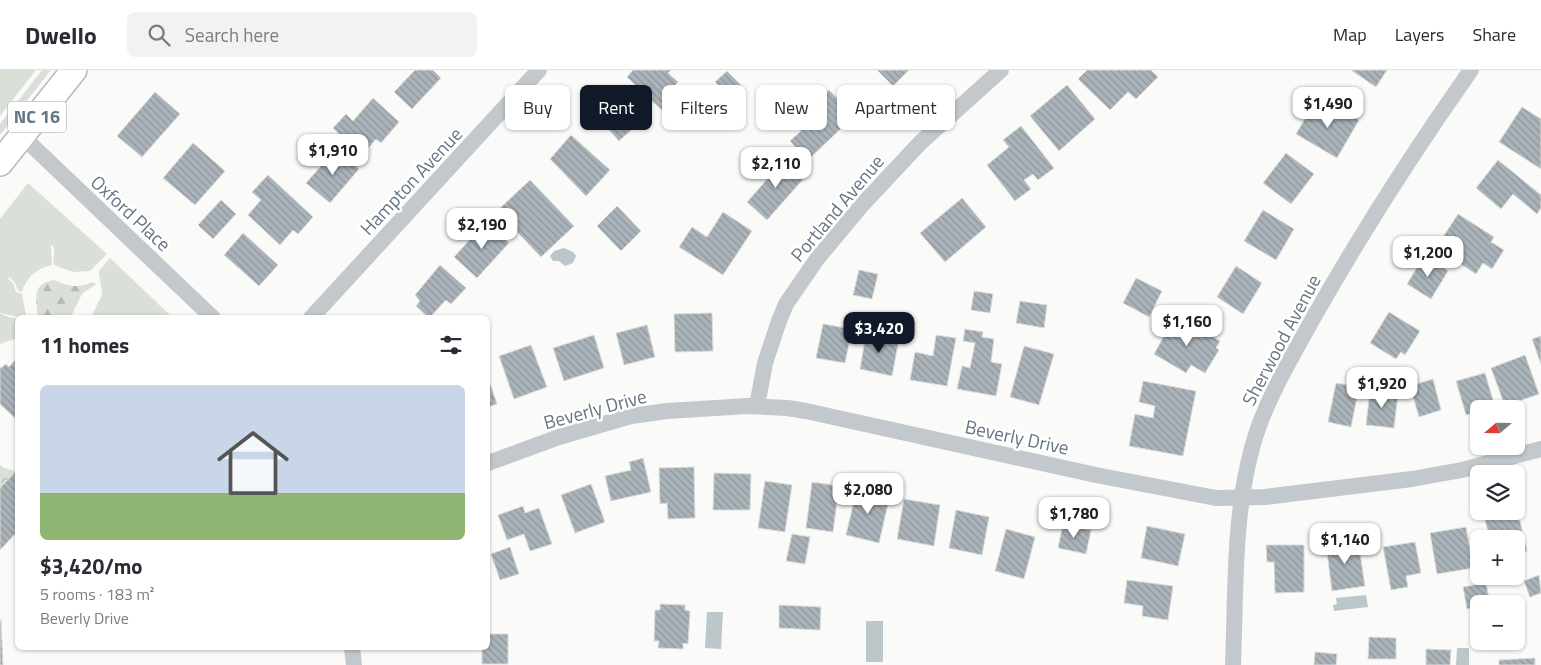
<!DOCTYPE html>
<html lang="en">
<head>
<meta charset="utf-8">
<style>
	body { margin:0; font-family:"Titillium Web",sans-serif; background:#f2f2f3; color:#2b2b33; height:100vh; display:flex; flex-direction:column; font-size:19px; white-space:nowrap }
	* { box-sizing:border-box; margin:0 }
	p { font-size:16px; color:#7c7c81 }
	.icon { flex:none; width:28px; height:28px; fill:none; stroke:currentColor; stroke-width:2; stroke-linecap:round; stroke-linejoin:round }
	.map { position:relative; flex:1; overflow:hidden }
	.sheet { position:absolute; left:15px; top:245px; width:475px; height:335px; display:flex; flex-direction:column; background:#fff; border-radius:8px; box-shadow:0 1px 4px #0004 }
	.sheet>* { flex:none }
	.top-card { position:absolute; left:505px; top:15px; width:475px; height:45px; display:flex; gap:10px }
	.needle { width:32px; rotate:250deg }
	.buttons { position:absolute; left:1470px; top:330px; display:grid; gap:10px }
	.buttons a { display:grid; place-items:center; width:55px; height:55px; border-radius:8px; background:#fff; box-shadow:0 1px 4px #0004; font-size:25px }
	.price { position:absolute; translate:-50% -42px; padding:0 11px; border-radius:10px; background:#fff; color:#222; font-size:16px; line-height:32px; filter:drop-shadow(0 1px 2px #0008) }
	.price::after { content:''; position:absolute; left:50%; top:30px; width:15px; height:11px; margin-left:-8px; background:inherit; clip-path:polygon(0 0,100% 0,50% 100%) }
	.price.active { background:#111827; color:#fff }
	ul { padding:0; list-style:none }
	li { display:grid; align-content:center; gap:10px; height:265px; padding:0 25px }
	li+li { border-top:1px solid #e1e1e2 }
	li span { display:grid; place-items:center; height:155px; border-radius:8px; color:#555 }
	li>.icon { margin-inline-start:auto }
	span .icon { width:90px; height:90px; fill:#fffc; stroke-width:1 }
	li b { font-size:21px }
	h2 { display:flex; justify-content:space-between; align-items:center; height:60px; padding:0 25px; font-size:21px }
	.pill { padding:0 18px; border-radius:8px; background:#fff; box-shadow:0 1px 4px #0004; font-size:18px; line-height:45px }
	.pill.active { background:#111827; color:#fff }
	header { display:flex; align-items:center; gap:30px; box-sizing:border-box; height:70px; padding:0 25px; background:#fff; border-bottom:1px solid #e1e1e2 }
	header strong { font-size:24px }
	nav { display:flex; gap:28px; margin-inline-start:auto; font-size:18px }
	.search { width:350px; height:45px; background:#f2f2f3; display:flex; align-items:center; gap:12px; box-sizing:border-box; padding:0 18px; border-radius:8px; color:#7c7c81; font-size:19px }
	.map>svg:first-child { display:block }
	.green { fill:#dadfd7 }
	.forest { fill:url(#forest-firs) }
	.park { fill:url(#park-crowns) }
	.water { fill:#bbc7cb }
	.building { fill:url(#building-back-hatch); stroke:#dcdcda }
	.lines { fill:none; stroke-linecap:round; stroke-linejoin:round }
	.primary-casing { stroke:#b5babe; stroke-width:28 }
	.street { stroke:#c3c8cc; stroke-width:16 }
	.primary { stroke:#fff; stroke-width:25 }
	.labels { text-anchor:middle; stroke-width:5; stroke-linejoin:round; paint-order:stroke }
	.shield { fill:#fff; stroke:#939fa8; stroke-width:1 }
	.shield-label { font-size:18px; font-weight:bold; fill:#657683 }
	.street-label { font-size:19px; fill:#657683; stroke:#fff }
</style>
</head>
<body>
<header>
<strong>Dwello</strong>
<div class="search"><svg class="icon" aria-label="search" viewBox="0 0 24 24"><circle cx="10" cy="10" r="6"/><path d="M15 15l6 6"/></svg>Search here</div>
<nav><a>Map</a><a>Layers</a><a>Share</a></nav>
</header>
<div class="map">
<svg width="1541" height="595" viewBox="0 0 1541 595">
	<defs>
		<pattern id="forest-firs" width="22" height="20" patternUnits="userSpaceOnUse" patternTransform="scale(1.25)"><rect width="22" height="20" fill="#dadfd7"/><path d="M5 1l3.5 6h-7zM16 11l3.5 6h-7z" fill="#b4b9b4"/></pattern>
		<pattern id="park-crowns" width="20" height="18" patternUnits="userSpaceOnUse" patternTransform="scale(1.25)"><rect width="20" height="18" fill="#dadfd7"/><path d="M2 6a3 3 0 1 1 6 0M12 15a3 3 0 1 1 6 0" fill="none" stroke="#b4b9b4"/></pattern>
		<pattern id="building-back-hatch" width="6" height="6" patternUnits="userSpaceOnUse" patternTransform="scale(1.25)"><rect width="6" height="6" fill="#aab3b9"/><path d="M-1 5l2 2M0 0l6 6M5-1l2 2" fill="none" stroke="#8e969c"/></pattern>
	</defs>
	<rect width="100%" height="100%" fill="#fafaf8"/>
	<!-- green -->
	<g class="green">
		<polygon points="0,0 36,0 0,46"/>
		<polygon points="42,0 51,0 0,65 0,54"/>
		<path d="M28,113L107,184L90,201L73,202L54,195C52,188 56,182 53,175L51,176L52,195C37,198 26,207 22,222L18,220L14,211L9,207L8,209L13,213L16,222L22,224L26,246L18,247L0,243L3,245L17,249L18,268L0,274V149Z"/>
		<path d="M110,188L172,247H91L102,225C102,217 99,209 99,201Z"/>
	</g>
	<!-- forest -->
	<path class="forest" d="M54,210C68,216 78,219 92,212L96,214L82,224L71,246L62,247H38C37,230 30,214 54,210Z"/>
	<!-- park -->
	<polygon class="park" points="0,395 4,398 15,401 0,418"/>
	<!-- water -->
	<g class="water">
		<polygon points="564,178 573,182 576,186 573,193 565,196 559,191 553,191 550,186 554,181"/>
		<polygon points="1366,525 1368,537 1334,541 1333,535 1337,534 1336,528"/>
		<polygon points="707,542 723,542 721,579 705,578"/>
		<rect x="866" y="551" width="17" height="41"/>
		<polygon points="1457,578 1469,578 1469,595 1456,595"/>
	</g>
	<!-- building -->
	<g class="building">
		<polygon points="415,0 433,0 441,8 412,39 394,22"/>
		<polygon points="633,0 671,0 668,3 678,12 666,26 674,34 665,43 627,7"/>
		<polygon points="877,0 909,0 893,16"/>
		<polygon points="1087,0 1151,0 1158,7 1136,29 1128,22 1110,40 1078,9"/>
		<polygon points="1351,0 1387,0 1376,17"/>
		<polygon points="727,1 746,20 735,31 715,12"/>
		<polygon points="713,15 732,33 719,47 700,29"/>
		<polygon points="1067,15 1095,49 1059,81 1030,46"/>
		<polygon points="829,20 854,46 808,90 790,71 801,61 786,45 796,36 806,47 822,32 819,29"/>
		<polygon points="155,22 180,44 142,87 117,66"/>
		<polygon points="614,24 640,52 619,71 594,43"/>
		<polygon points="373,28 399,52 381,73 376,69 362,85 333,58 346,44 353,51"/>
		<polygon points="1329,33 1359,50 1337,88 1296,64 1313,35 1324,41"/>
		<polygon points="1522,37 1541,49 1541,99 1499,72"/>
		<polygon points="1021,56 1054,98 1038,110 1033,104 1024,110 1031,119 1015,131 987,95 1009,77 1003,70"/>
		<polygon points="571,65 610,100 586,126 550,89"/>
		<polygon points="193,73 225,101 195,135 163,108"/>
		<polygon points="336,79 359,99 330,133 306,113"/>
		<polygon points="1286,83 1314,104 1291,134 1263,113"/>
		<polygon points="785,89 805,107 767,150 747,132"/>
		<polygon points="1498,90 1541,125 1541,138 1537,144 1513,124 1501,139 1476,118"/>
		<polygon points="268,105 313,147 298,164 293,160 280,175 248,145 261,130 252,122"/>
		<polygon points="530,110 574,156 541,187 497,141"/>
		<polygon points="962,128 986,157 945,192 920,163"/>
		<polygon points="221,130 236,144 213,169 198,155"/>
		<polygon points="617,136 641,161 621,181 597,156"/>
		<polygon points="1263,140 1294,159 1276,190 1244,171"/>
		<polygon points="723,142 752,161 723,205 679,177 692,157 707,167"/>
		<polygon points="1458,144 1494,167 1491,172 1504,180 1492,199 1483,193 1476,204 1436,178"/>
		<polygon points="486,152 509,173 477,208 454,187"/>
		<polygon points="243,163 278,195 259,216 224,185"/>
		<polygon points="1424,186 1448,201 1431,229 1407,214"/>
		<polygon points="440,195 466,218 451,234 446,230 429,248 416,236 420,231 415,225"/>
		<polygon points="1236,196 1262,213 1243,244 1217,227"/>
		<polygon points="859,200 878,204 872,229 853,225"/>
		<polygon points="1136,208 1162,221 1149,247 1123,233"/>
		<polygon points="974,221 993,224 990,243 971,240"/>
		<polygon points="1020,231 1047,235 1044,258 1016,253"/>
		<polygon points="1389,242 1420,261 1405,285 1401,282 1396,289 1370,273"/>
		<polygon points="712,243 713,281 675,282 674,244"/>
		<polygon points="1175,246 1220,271 1216,278 1219,280 1205,303 1191,295 1186,303 1154,284"/>
		<polygon points="823,254 852,259 845,293 816,288"/>
		<polygon points="647,255 655,287 624,295 616,263"/>
		<polygon points="965,259 983,262 982,267 994,269 991,292 1002,294 996,326 957,319 962,296 970,298 975,273 963,271"/>
		<polygon points="866,263 899,269 892,306 860,299"/>
		<polygon points="594,265 604,298 564,311 553,278"/>
		<polygon points="936,265 956,268 947,316 910,310 915,282 933,286"/>
		<polygon points="1541,266 1541,294 1532,269"/>
		<polygon points="531,275 547,317 514,329 499,286"/>
		<polygon points="1024,276 1054,284 1039,335 1010,327"/>
		<polygon points="1525,285 1539,324 1505,336 1491,298"/>
		<polygon points="18,287 18,351 0,334 0,297 1,298 6,294 9,297"/>
		<polygon points="1485,303 1495,337 1479,339 1479,341 1466,345 1456,311"/>
		<polygon points="488,308 497,334 488,337"/>
		<polygon points="1433,309 1441,340 1419,347 1410,316"/>
		<polygon points="1143,311 1196,321 1183,386 1129,376 1135,344 1153,348 1155,336 1139,332"/>
		<polygon points="1336,313 1359,317 1351,357 1328,352"/>
		<polygon points="1370,321 1398,324 1394,358 1366,355"/>
		<polygon points="643,388 651,422 611,431 605,406 631,400 629,392"/>
		<polygon points="694,397 695,448 668,449 667,433 660,434 659,398"/>
		<polygon points="18,399 18,461 0,480 0,418"/>
		<polygon points="714,403 751,404 750,440 713,440"/>
		<polygon points="765,411 792,415 785,462 758,458"/>
		<polygon points="812,412 839,416 833,462 806,458"/>
		<polygon points="591,414 605,452 575,463 561,425"/>
		<polygon points="857,418 890,425 879,473 846,465"/>
		<polygon points="904,429 940,435 934,476 897,469"/>
		<polygon points="523,436 525,443 539,438 552,474 530,481 524,464 507,470 498,445"/>
		<polygon points="956,440 989,447 982,485 949,478"/>
		<polygon points="1518,443 1527,481 1516,484 1516,469 1490,469 1485,450"/>
		<polygon points="1063,454 1091,460 1086,484 1058,478"/>
		<polygon points="1147,456 1185,464 1178,496 1141,488"/>
		<polygon points="1466,457 1473,498 1437,504 1430,463"/>
		<polygon points="1006,459 1035,467 1024,509 995,501"/>
		<polygon points="792,464 810,467 805,494 786,491"/>
		<polygon points="1358,470 1365,516 1332,521 1326,474"/>
		<polygon points="1415,472 1421,503 1406,506 1408,517 1391,520 1383,477"/>
		<polygon points="1266,475 1304,475 1304,522 1275,523 1274,492 1267,492"/>
		<polygon points="510,477 519,504 500,510 491,484"/>
		<polygon points="1539,505 1541,523 1530,527 1524,511"/>
		<polygon points="1127,510 1173,516 1168,550 1142,546 1143,536 1124,533"/>
		<polygon points="1486,513 1490,534 1479,534 1479,537 1467,539 1463,517"/>
		<polygon points="660,534 685,535 685,540 690,541 688,574 683,573 683,579 658,578 659,571 654,571 655,540 660,540"/>
		<polygon points="779,535 821,537 820,560 779,558"/>
		<polygon points="0,550 1,550 3,595 0,595"/>
		<polygon points="488,564 508,564 508,594 482,594 482,578 488,578"/>
		<polygon points="1369,567 1396,568 1396,589 1368,589"/>
		<polygon points="1426,579 1451,580 1450,595 1426,595"/>
		<polygon points="1315,582 1337,584 1336,595 1314,595"/>
		<polygon points="1535,588 1535,595 1499,595 1499,590"/>
	</g>
	<g class="lines">
		<!-- primary casing -->
		<g class="primary-casing">
			<polyline id="primary" points="0,93 74,0"/>
		</g>
		<!-- street -->
		<g class="street">
			<polyline points="22,66 213,248"/>
			<polyline points="311,248 539,0"/>
			<polyline points="757,336 765,293 779,251 786,234 817,189 862,135 920,73 1001,0"/>
			<polyline points="488,393 559,367 631,346 667,341 748,336 787,338 806,341 1096,405 1216,428 1265,427 1412,409 1462,400 1541,379"/>
			<polyline points="352,578 354,595"/>
			<path d="M1233,595C1236,522 1233,448 1252,378C1264,333 1289,292 1311,252C1360,165 1414,81 1471,0"/>
		</g>
		<!-- primary -->
		<use href="#primary" class="primary"/>
	</g>
	<g class="labels">
		<!-- shield labels -->
		<rect class="shield" x="8" y="31.5" width="58" height="31" rx="4"/>
		<g class="shield-label">
			<text x="37" y="53">NC 16</text>
		</g>
		<!-- street labels -->
		<g class="street-label">
			<text transform="translate(411 111) rotate(-47)" y="7">Hampton Avenue</text>
			<text transform="translate(837 138) rotate(-50)" y="7">Portland Avenue</text>
			<text transform="translate(131 143) rotate(43)" y="7">Oxford Place</text>
			<text transform="translate(1281 270) rotate(-62)" y="7">Sherwood Avenue</text>
			<text transform="translate(595 339) rotate(-15)" y="7">Beverly Drive</text>
			<text transform="translate(1017 367) rotate(12)" y="7">Beverly Drive</text>
		</g>
	</g>
</svg>
<div class="buttons">
<a><svg class="needle" viewBox="-14 -14 28 28"><path d="M0-13l5 13h-10z" fill="#e53935"/><path d="M0 13l5-13h-10z" fill="#7c7c81"/></svg></a>
<a><svg class="icon" aria-label="layers" viewBox="0 0 24 24"><path d="M12 4l9 5-9 5-9-5zM3 14l9 5 9-5"/></svg></a>
<a>+</a>
<a>−</a>
</div>
<b class="price" style="left:1328px;top:59px">$1,490</b>
<b class="price" style="left:333px;top:106px">$1,910</b>
<b class="price" style="left:776px;top:119px">$2,110</b>
<b class="price" style="left:482px;top:180px">$2,190</b>
<b class="price" style="left:1428px;top:208px">$1,200</b>
<b class="price" style="left:1187px;top:277px">$1,160</b>
<b class="price active" style="left:879px;top:284px">$3,420</b>
<b class="price" style="left:1382px;top:339px">$1,920</b>
<b class="price" style="left:868px;top:445px">$2,080</b>
<b class="price" style="left:1074px;top:469px">$1,780</b>
<b class="price" style="left:1345px;top:495px">$1,140</b>
<div class="top-card">
<a class="pill">Buy</a>
<a class="pill active">Rent</a>
<a class="pill">Filters</a>
<a class="pill">New</a>
<a class="pill">Apartment</a>
</div>
<section class="sheet">
<h2>11 homes<svg class="icon" aria-label="filters" viewBox="0 0 24 24"><path d="M4 7h16M4 17h16"/><circle cx="9" cy="7" r="2"/><circle cx="15" cy="17" r="2"/></svg></h2>
<ul>
<li><span style="background:linear-gradient(#c9d6e8 70%,#8fb573 0)"><svg class="icon" aria-label="home" viewBox="0 0 24 24"><path d="M3 11l9-7 9 7M6 9v11h12V9"/></svg></span><div><b>$3,420/mo</b><p>5 rooms · 183 m²</p><p>Beverly Drive</p></div></li>
</ul>
</section>
</div>
</body>
</html>
